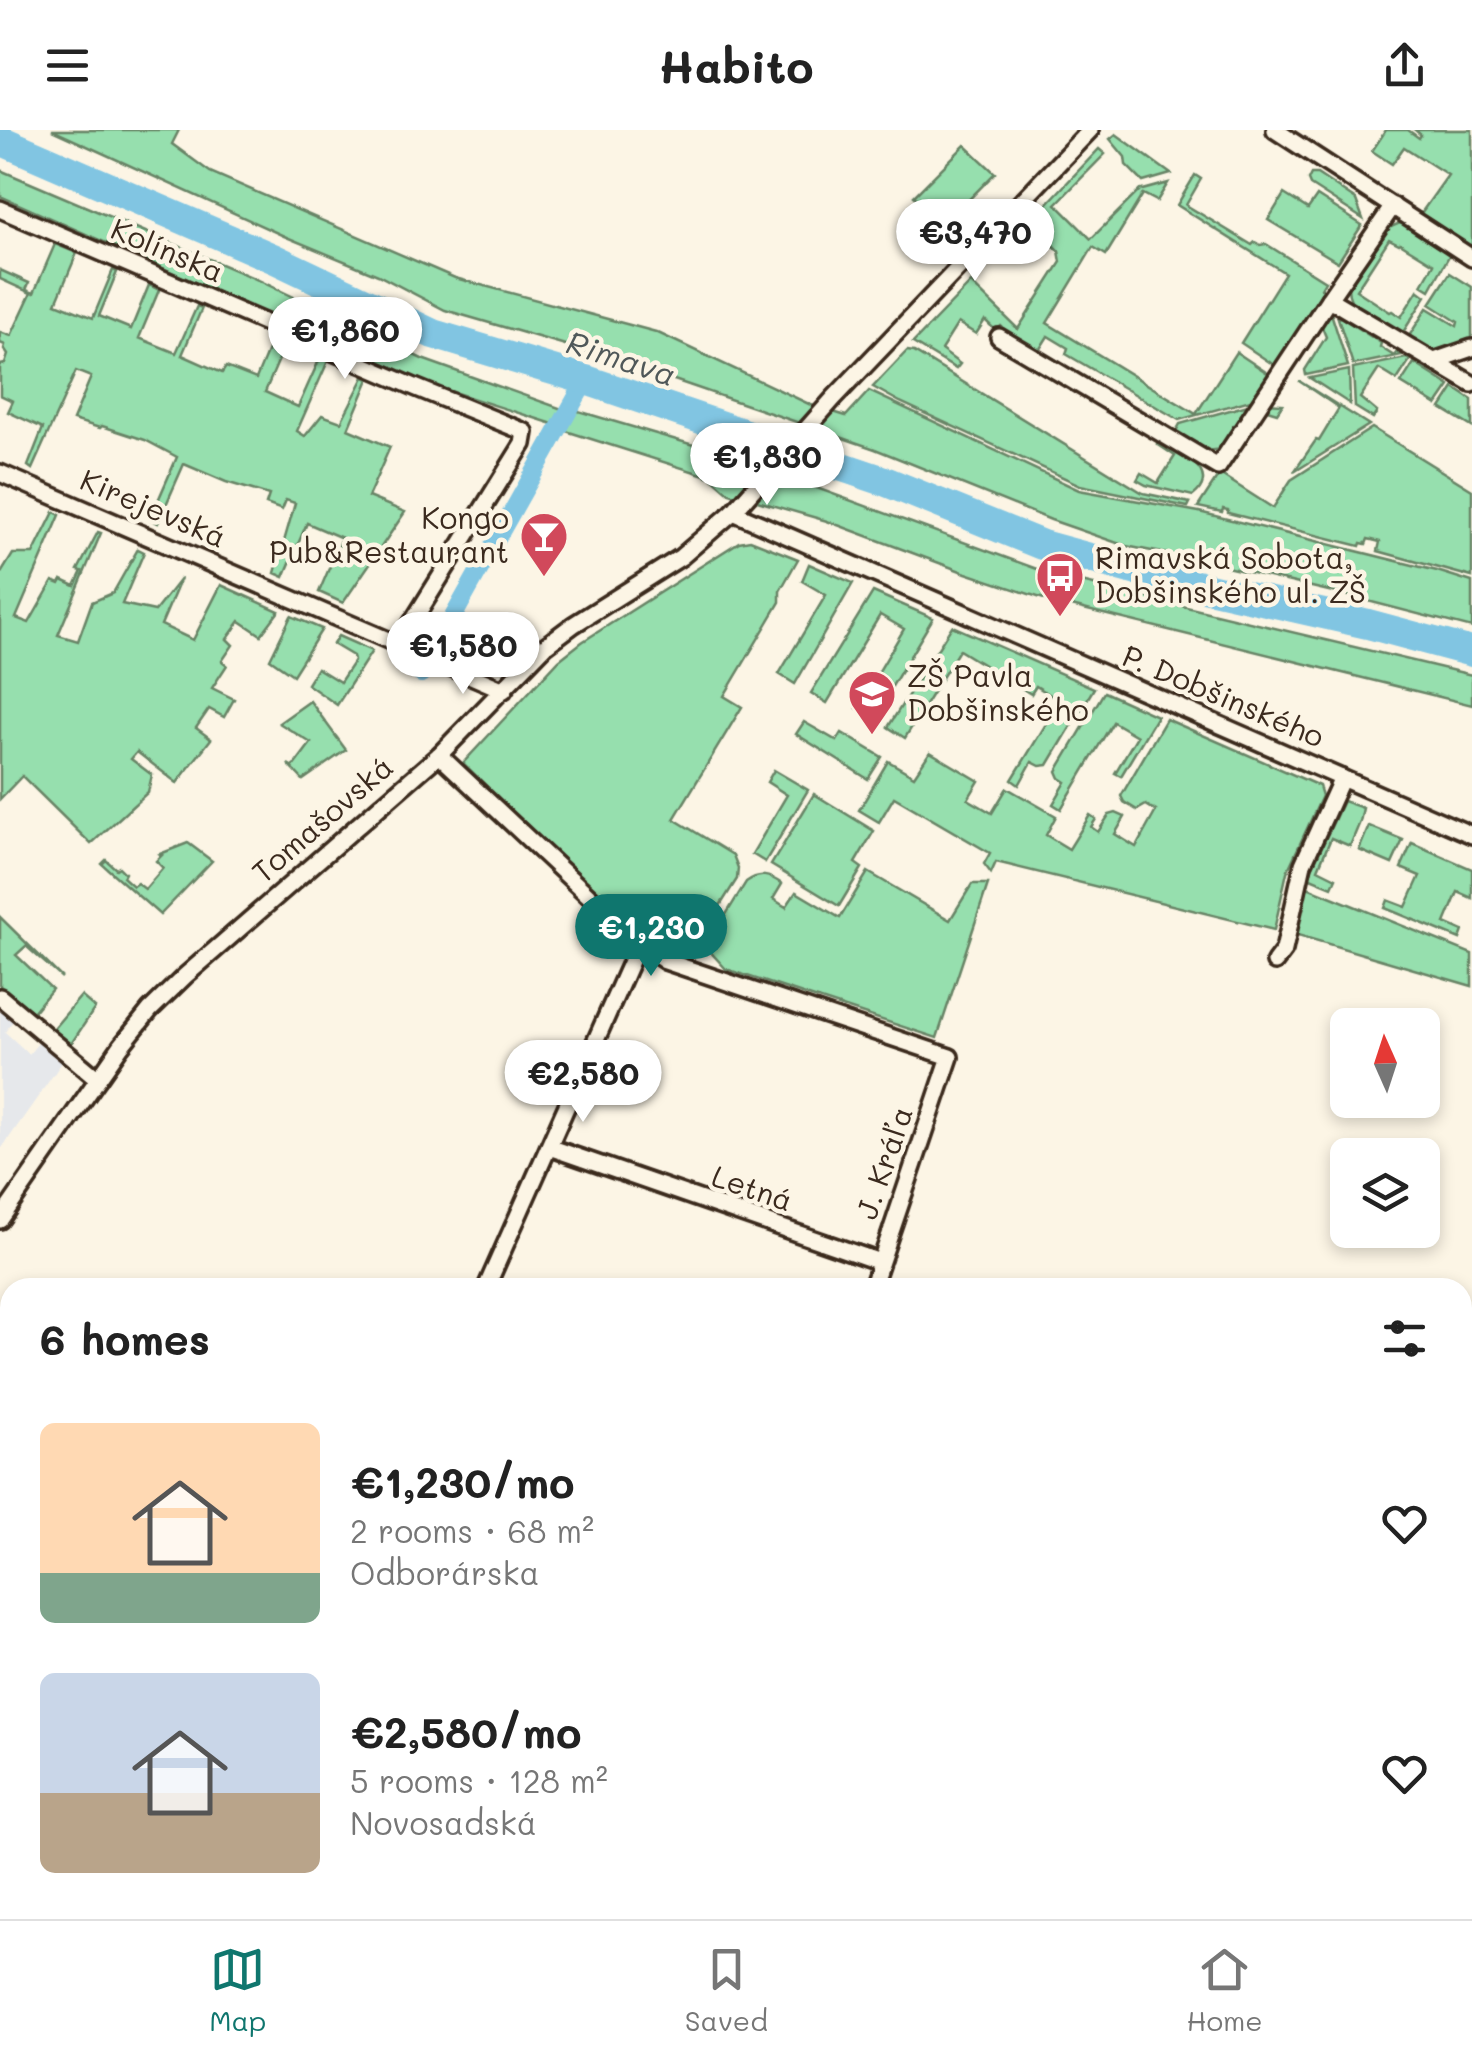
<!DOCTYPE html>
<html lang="en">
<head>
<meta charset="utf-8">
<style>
	body { margin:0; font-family:Mali,sans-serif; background:#f2f2f2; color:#222; height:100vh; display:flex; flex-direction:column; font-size:38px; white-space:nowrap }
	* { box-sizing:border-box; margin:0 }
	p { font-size:32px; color:#767676 }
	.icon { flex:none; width:55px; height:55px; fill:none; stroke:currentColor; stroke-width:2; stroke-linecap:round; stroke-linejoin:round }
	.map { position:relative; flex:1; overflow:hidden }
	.sheet { position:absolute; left:0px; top:1148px; width:1472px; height:642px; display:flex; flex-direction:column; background:#fff; border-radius:30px 30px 0 0; box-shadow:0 5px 15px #0003 }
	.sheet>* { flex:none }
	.needle { width:65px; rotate:357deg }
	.fabs { position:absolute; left:1330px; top:878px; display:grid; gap:20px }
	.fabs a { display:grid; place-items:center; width:110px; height:110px; border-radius:15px; background:#fff; box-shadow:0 5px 15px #0003; font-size:50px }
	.price { position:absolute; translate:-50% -85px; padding:0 22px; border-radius:35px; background:#fff; color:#222; font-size:32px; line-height:65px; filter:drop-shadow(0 2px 5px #0008) }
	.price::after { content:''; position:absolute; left:50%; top:60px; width:30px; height:22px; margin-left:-15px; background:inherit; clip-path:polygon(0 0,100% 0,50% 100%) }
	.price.on { background:#0f766e; color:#fff }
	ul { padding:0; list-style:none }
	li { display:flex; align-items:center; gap:30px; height:250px; padding:0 40px }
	li span { display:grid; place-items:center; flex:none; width:280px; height:200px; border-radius:15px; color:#555 }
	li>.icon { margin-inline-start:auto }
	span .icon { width:120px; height:120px; fill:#fffc; stroke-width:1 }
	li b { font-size:42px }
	h2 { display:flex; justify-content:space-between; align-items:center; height:120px; padding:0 40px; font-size:42px }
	header { display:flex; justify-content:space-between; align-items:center; height:130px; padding:0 40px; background:#fff; font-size:45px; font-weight:700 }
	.tab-bar { display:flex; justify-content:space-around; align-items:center; height:140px; border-top:2px solid #e0e0e0; background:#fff; font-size:28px; color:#767676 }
	.tab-bar a { display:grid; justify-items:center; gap:5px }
	.tab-bar .on { color:#0f766e }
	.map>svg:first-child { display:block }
	.built { fill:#e6e8eb }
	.green { fill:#96dfae; stroke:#688466; stroke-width:2.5 }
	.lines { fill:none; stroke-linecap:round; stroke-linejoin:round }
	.canal { stroke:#81c5e2; stroke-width:18 }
	.river { stroke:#81c5e2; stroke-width:30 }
	.street-casing { stroke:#3b2a1e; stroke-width:22 }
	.street { stroke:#fcf5e5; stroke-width:15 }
	.labels { text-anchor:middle; stroke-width:9; stroke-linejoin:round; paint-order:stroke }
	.street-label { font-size:30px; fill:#3b2a1e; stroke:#fcf5e5 }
	.poi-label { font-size:30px; fill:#3b2a1e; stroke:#fcf5e5; text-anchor:start }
	.water-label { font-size:32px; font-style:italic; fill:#505859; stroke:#fcf5e5 }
</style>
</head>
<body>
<header><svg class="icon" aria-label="menu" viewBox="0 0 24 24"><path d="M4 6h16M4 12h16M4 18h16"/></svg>Habito<svg class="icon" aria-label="share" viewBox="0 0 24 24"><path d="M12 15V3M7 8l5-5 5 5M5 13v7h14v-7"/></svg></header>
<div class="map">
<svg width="1472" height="1789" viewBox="0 0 1472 1789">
	<rect width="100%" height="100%" fill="#fcf5e5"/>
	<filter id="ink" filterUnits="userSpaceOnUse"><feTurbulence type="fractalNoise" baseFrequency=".01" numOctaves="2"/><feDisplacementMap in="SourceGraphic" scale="20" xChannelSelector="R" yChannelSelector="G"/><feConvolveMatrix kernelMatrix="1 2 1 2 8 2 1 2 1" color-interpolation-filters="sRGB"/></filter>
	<g filter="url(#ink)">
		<!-- built -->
		<polygon class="built" points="0,879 13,891 5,902 29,924 39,912 63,931 2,1018 0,1017"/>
		<!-- green -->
		<g class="green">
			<polygon points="52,0 179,0 172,14 210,42 455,148 656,202 811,275 846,286 869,261 1079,360 1199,382 1437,441 1472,452 1472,498 1333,462 1188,428 1126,416 1051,390 875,319 610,228 445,180 378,145 284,106"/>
			<polygon points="1386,0 1408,0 1419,8 1421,5 1415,0 1472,0 1472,120 1419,86 1448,45 1404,17 1392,34 1372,21"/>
			<polygon points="1116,4 1171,44 1143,52 1126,35 1125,27 1110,9"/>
			<polygon points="965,15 995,43 945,94 914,66"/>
			<polygon points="1099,19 1105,24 1056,74 1091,109 1141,59 1143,60 1168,53 1157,71 1143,64 1106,125 1093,117 1047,193 1196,284 1236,222 1272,246 1258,268 1179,290 1066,224 1068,218 1048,206 1038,222 1029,224 1001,196 996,201 985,190 976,204 958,193 941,220 960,234 956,239 913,213 971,153 1018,199 1061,132 1059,121 1030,92"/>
			<polygon points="0,40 256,149 422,229 562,279 575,280 724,324 1056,446 1472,545 1472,575 1047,470 966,443 827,391 729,363 711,347 566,301 550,293 416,250 0,66"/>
			<polygon points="1311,44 1317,44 1356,70 1363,89 1310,55 1308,50"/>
			<polygon points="1195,45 1201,49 1186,75 1252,115 1255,112 1260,115 1266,114 1325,151 1321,158 1326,162 1277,237 1241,213 1285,143 1177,75"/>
			<polygon points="1284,64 1308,79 1317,66 1362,95 1338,132 1268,90"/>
			<path d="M1400,93L1412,94L1410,98L1450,124L1430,160L1422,155L1434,134L1400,113L1399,114L1389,109L1356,160L1390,182L1392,181L1401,187L1418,160L1426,166L1400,207C1379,194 1347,183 1348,156L1384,100Z"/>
			<polygon points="55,114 77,123 56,173 93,188 113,140 117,142 99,186 131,199 149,155 159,160 139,208 176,223 197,176 202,178 182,225 222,243 226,237 256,249 273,208 286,213 265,262 298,277 320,228 328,231 297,301 305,306 322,285 341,292 364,247 369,249 348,299 390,317 368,367 405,382 343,473 319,462 342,408 307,393 284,447 275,443 295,373 286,370 282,380 266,374 269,365 226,352 184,334 158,393 150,389 177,327 145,310 102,296 100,298 73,290 91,247 76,241 32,339 28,336 43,298 8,282 13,271 0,265 0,235 5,234 8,225 4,219 5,215 0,213 0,202 11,206 31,163 0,149 0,140 29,153 26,160 34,163"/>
			<polygon points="1450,143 1472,157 1472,209 1434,222 1409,206 1427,178 1457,196 1458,192 1430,174"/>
			<polygon points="1331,183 1348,236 1306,245 1305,240 1326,207 1319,190"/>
			<polygon points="1337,185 1381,213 1380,217 1394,226 1397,222 1402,225 1353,235"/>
			<polygon points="907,221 914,222 1143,363 1190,373 1188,377 1080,355 900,272 873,257"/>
			<polygon points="1406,228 1410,230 1397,250 1379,239 1360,268 1377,282 1373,288 1355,277 1353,239"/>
			<polygon points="1414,233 1450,256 1437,275 1401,253"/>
			<polygon points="1349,240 1350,274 1310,248"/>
			<polygon points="1299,251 1369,295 1294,342 1316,310 1319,311 1339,278"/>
			<polygon points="1454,258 1472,270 1472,297 1441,278"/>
			<path d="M1255,273L1222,318C1203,326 1190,314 1174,305L1180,294Z"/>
			<polygon points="1266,273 1283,274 1277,283 1264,279 1229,335 1227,335 1223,346 1273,378 1291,350 1372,298 1472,360 1472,447 1378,421 1380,412 1368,409 1366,414 1361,413 1360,416 1228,383 1228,380 1223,379 1222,382 1198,377"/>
			<path d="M1160,310C1178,322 1223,342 1193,366L1146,355L1137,350L1141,343L1158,353L1175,326L1157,314Z"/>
			<polygon points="54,382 60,385 16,488 29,493 53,451 60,454 62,450 75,456 82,441 78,440 98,402 101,403 58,505 78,511 92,472 113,463 138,419 144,422 122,474 155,481 181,448 161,495 193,510 221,455 279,481 261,505 240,491 227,509 233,515 222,531 227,535 212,558 234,569 224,587 209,579 196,598 211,609 177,653 137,622 131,629 152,645 148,662 91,714 22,646 0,669 0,445 13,424 33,424"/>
			<polygon points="750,410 798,429 780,461 780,472 724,566 742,577 674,689 733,725 738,738 737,749 697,812 669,816 649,804 643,808 463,633 559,530 582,512 739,412"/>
			<polygon points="809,434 853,453 795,554 779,544 826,465 802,451"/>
			<polygon points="873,462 933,488 873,588 857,578 904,499 880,485 827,573 811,563"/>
			<polygon points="291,486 322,499 293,545 270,529"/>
			<polygon points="952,496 1094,558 1048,635 1040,636 1032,632 1019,655 1012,650 1060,571 1036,556 1031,564 959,520 905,608 888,597"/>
			<polygon points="338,506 372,521 337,575 307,554 317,538 340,552 354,531 353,526 333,514"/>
			<polygon points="1104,562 1157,586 1121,646 1115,643 1137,606 1113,592 1061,679 1053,674 1066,652 1060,648 1057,641"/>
			<polygon points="310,571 346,620 303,650 288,634 293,637 311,613 279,593"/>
			<polygon points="1166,589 1319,656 1322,666 1287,742 1274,800 996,732 991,743 984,734 990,723 894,667 879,692 859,680 888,631 914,646 930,622 979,651 968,669 992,683 1007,658 1056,686 1046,705 1069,719 1090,685 1096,689 1091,697 1098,702 1109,685 1116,683 1125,687 1115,704 1136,717 1156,681 1146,675 1137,680 1124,672 1121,666"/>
			<polygon points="804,592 837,611 842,603 882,627 868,649 796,604"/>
			<polygon points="774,640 808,660 765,732 752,724 787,665 767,652"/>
			<polygon points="814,664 874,701 855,733 862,738 839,776 771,735"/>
			<polygon points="1343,671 1363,678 1360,692 1350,716 1331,708 1318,739 1336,748 1332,757 1308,747"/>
			<polygon points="1369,696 1403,710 1392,734 1359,720"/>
			<polygon points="188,713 212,731 160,785 102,734 106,730 116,739 119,737 125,743 123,747 133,756 137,753 145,759 163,738 156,731 162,725 160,724"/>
			<polygon points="1412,713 1472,739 1472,768 1458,762 1445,793 1463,801 1460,809 1385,778 1388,770 1406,777 1420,746 1401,738"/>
			<path d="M868,742L950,790L972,754H988L937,908L726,839L706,817L746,752C760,742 769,745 782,754L773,769L786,777L796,762L840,788Z"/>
			<polygon points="1305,756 1472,824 1472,856 1294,804"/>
			<polygon points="0,787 62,848 26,816 16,825 52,859 33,882 0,856"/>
			<polygon points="81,866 95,878 71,914 53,899"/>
		</g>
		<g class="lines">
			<!-- canal -->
			<polyline class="canal" points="421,544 586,250"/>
			<!-- river -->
			<polyline class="river" points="0,10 275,129 433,204 586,250 887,352 1042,415 1156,446 1368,494 1472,522"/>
			<!-- street casing -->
			<g class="street-casing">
				<g id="street">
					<polyline points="1275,0 1472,128"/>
					<polyline points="0,79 417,258 525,302 523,314 398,515"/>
					<polyline points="1329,169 1393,76"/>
					<polyline points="999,207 1218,337 1329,169 1472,254"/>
					<polyline points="1434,231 1472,218"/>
					<polyline points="0,343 504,560"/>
					<polyline points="733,382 1472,705"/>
					<polyline points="439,625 639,813 665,831 950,927 872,1158"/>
					<polyline points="1275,832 1284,820 1303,734 1342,648"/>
					<polyline points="0,867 98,949"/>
					<polyline points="549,1017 880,1132"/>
					<polyline points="0,1090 121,916 150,880 185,846 439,625 545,516 573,495 681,427 733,382 834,268 1090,0"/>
					<polyline points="486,1158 639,813"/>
					<polyline points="0,1255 10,1259"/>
					<polyline points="203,1789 207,1780"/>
					<polyline points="655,1789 658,1780"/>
					<polyline points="697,1789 700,1780"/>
				</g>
			</g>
			<!-- street -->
			<use href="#street" class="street"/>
		</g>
	</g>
	<!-- icons -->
	<defs>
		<g id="bar-pin" transform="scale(2.5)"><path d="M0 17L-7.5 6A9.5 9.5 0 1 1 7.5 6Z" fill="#d1495b" stroke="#fcf5e5"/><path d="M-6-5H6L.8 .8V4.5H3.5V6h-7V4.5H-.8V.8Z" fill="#fff"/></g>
		<g id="bus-pin" transform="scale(2.5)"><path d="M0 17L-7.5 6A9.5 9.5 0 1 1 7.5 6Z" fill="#d1495b" stroke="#fcf5e5"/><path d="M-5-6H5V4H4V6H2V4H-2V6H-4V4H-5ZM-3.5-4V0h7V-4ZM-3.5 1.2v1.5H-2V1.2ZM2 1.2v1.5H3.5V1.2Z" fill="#fff"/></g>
		<g id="school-pin" transform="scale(2.5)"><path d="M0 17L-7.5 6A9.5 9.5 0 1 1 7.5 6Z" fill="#d1495b" stroke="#fcf5e5"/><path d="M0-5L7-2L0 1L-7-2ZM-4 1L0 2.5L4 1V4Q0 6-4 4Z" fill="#fff"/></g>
	</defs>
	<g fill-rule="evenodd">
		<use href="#bar-pin" x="544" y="406"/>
		<use href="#bus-pin" x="1060" y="446"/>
		<use href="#school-pin" x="872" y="564"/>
	</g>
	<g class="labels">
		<!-- street labels -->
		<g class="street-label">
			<text transform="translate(167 121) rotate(23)" y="10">Kolínska</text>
			<text transform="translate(153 379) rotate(23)" y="10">Kirejevská</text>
			<text transform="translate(1223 567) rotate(23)" y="10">P. Dobšinského</text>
			<text transform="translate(323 690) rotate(-41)" y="10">Tomašovská</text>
			<text transform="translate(885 1033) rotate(-71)" y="10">J. Kráľa</text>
			<text transform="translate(752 1059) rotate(19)" y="10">Letná</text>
		</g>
		<!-- poi labels -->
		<g class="poi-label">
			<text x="509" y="399" text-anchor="end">Kongo<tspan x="509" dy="34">Pub&amp;Restaurant</tspan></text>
			<text x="1095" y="439">Rimavská Sobota,<tspan x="1095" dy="34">Dobšinského ul. ZŠ</tspan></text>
			<text x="907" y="557">ZŠ Pavla<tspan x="907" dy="34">Dobšinského</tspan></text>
		</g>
		<!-- water labels -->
		<g class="water-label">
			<text transform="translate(621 229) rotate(18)" y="11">Rimava</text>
		</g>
	</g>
</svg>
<div class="fabs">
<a><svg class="needle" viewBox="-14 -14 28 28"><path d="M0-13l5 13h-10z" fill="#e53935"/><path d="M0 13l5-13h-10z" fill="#767676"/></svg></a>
<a><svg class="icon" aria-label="layers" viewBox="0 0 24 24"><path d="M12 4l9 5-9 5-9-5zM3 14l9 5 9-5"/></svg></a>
</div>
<b class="price" style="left:975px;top:154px">€3,470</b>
<b class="price" style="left:345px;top:252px">€1,860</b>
<b class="price" style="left:767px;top:378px">€1,830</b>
<b class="price" style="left:463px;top:567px">€1,580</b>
<b class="price on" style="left:651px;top:849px">€1,230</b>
<b class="price" style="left:583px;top:995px">€2,580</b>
<section class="sheet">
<h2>6 homes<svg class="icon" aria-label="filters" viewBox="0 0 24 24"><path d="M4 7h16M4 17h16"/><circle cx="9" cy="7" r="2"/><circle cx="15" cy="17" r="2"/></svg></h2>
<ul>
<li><span style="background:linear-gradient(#ffd9b3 75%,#7fa58c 0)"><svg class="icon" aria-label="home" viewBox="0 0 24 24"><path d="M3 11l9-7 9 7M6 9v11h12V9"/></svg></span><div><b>€1,230/mo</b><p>2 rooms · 68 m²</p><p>Odborárska</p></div><svg class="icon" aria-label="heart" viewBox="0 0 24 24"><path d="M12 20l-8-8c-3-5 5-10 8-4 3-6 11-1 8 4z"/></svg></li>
<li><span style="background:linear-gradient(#c9d6e8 60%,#b9a48a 0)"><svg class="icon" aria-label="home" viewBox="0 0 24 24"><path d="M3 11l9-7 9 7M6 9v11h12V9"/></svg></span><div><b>€2,580/mo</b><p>5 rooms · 128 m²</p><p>Novosadská</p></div><svg class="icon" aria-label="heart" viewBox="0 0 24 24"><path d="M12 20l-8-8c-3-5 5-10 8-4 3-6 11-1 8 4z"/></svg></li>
</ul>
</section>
</div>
<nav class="tab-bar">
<a class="on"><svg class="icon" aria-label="map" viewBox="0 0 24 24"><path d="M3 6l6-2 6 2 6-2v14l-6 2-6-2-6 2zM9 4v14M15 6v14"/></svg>Map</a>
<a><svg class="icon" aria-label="saved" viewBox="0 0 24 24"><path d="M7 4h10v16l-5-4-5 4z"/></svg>Saved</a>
<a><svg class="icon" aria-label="home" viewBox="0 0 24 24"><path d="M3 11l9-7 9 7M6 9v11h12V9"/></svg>Home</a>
</nav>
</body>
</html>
